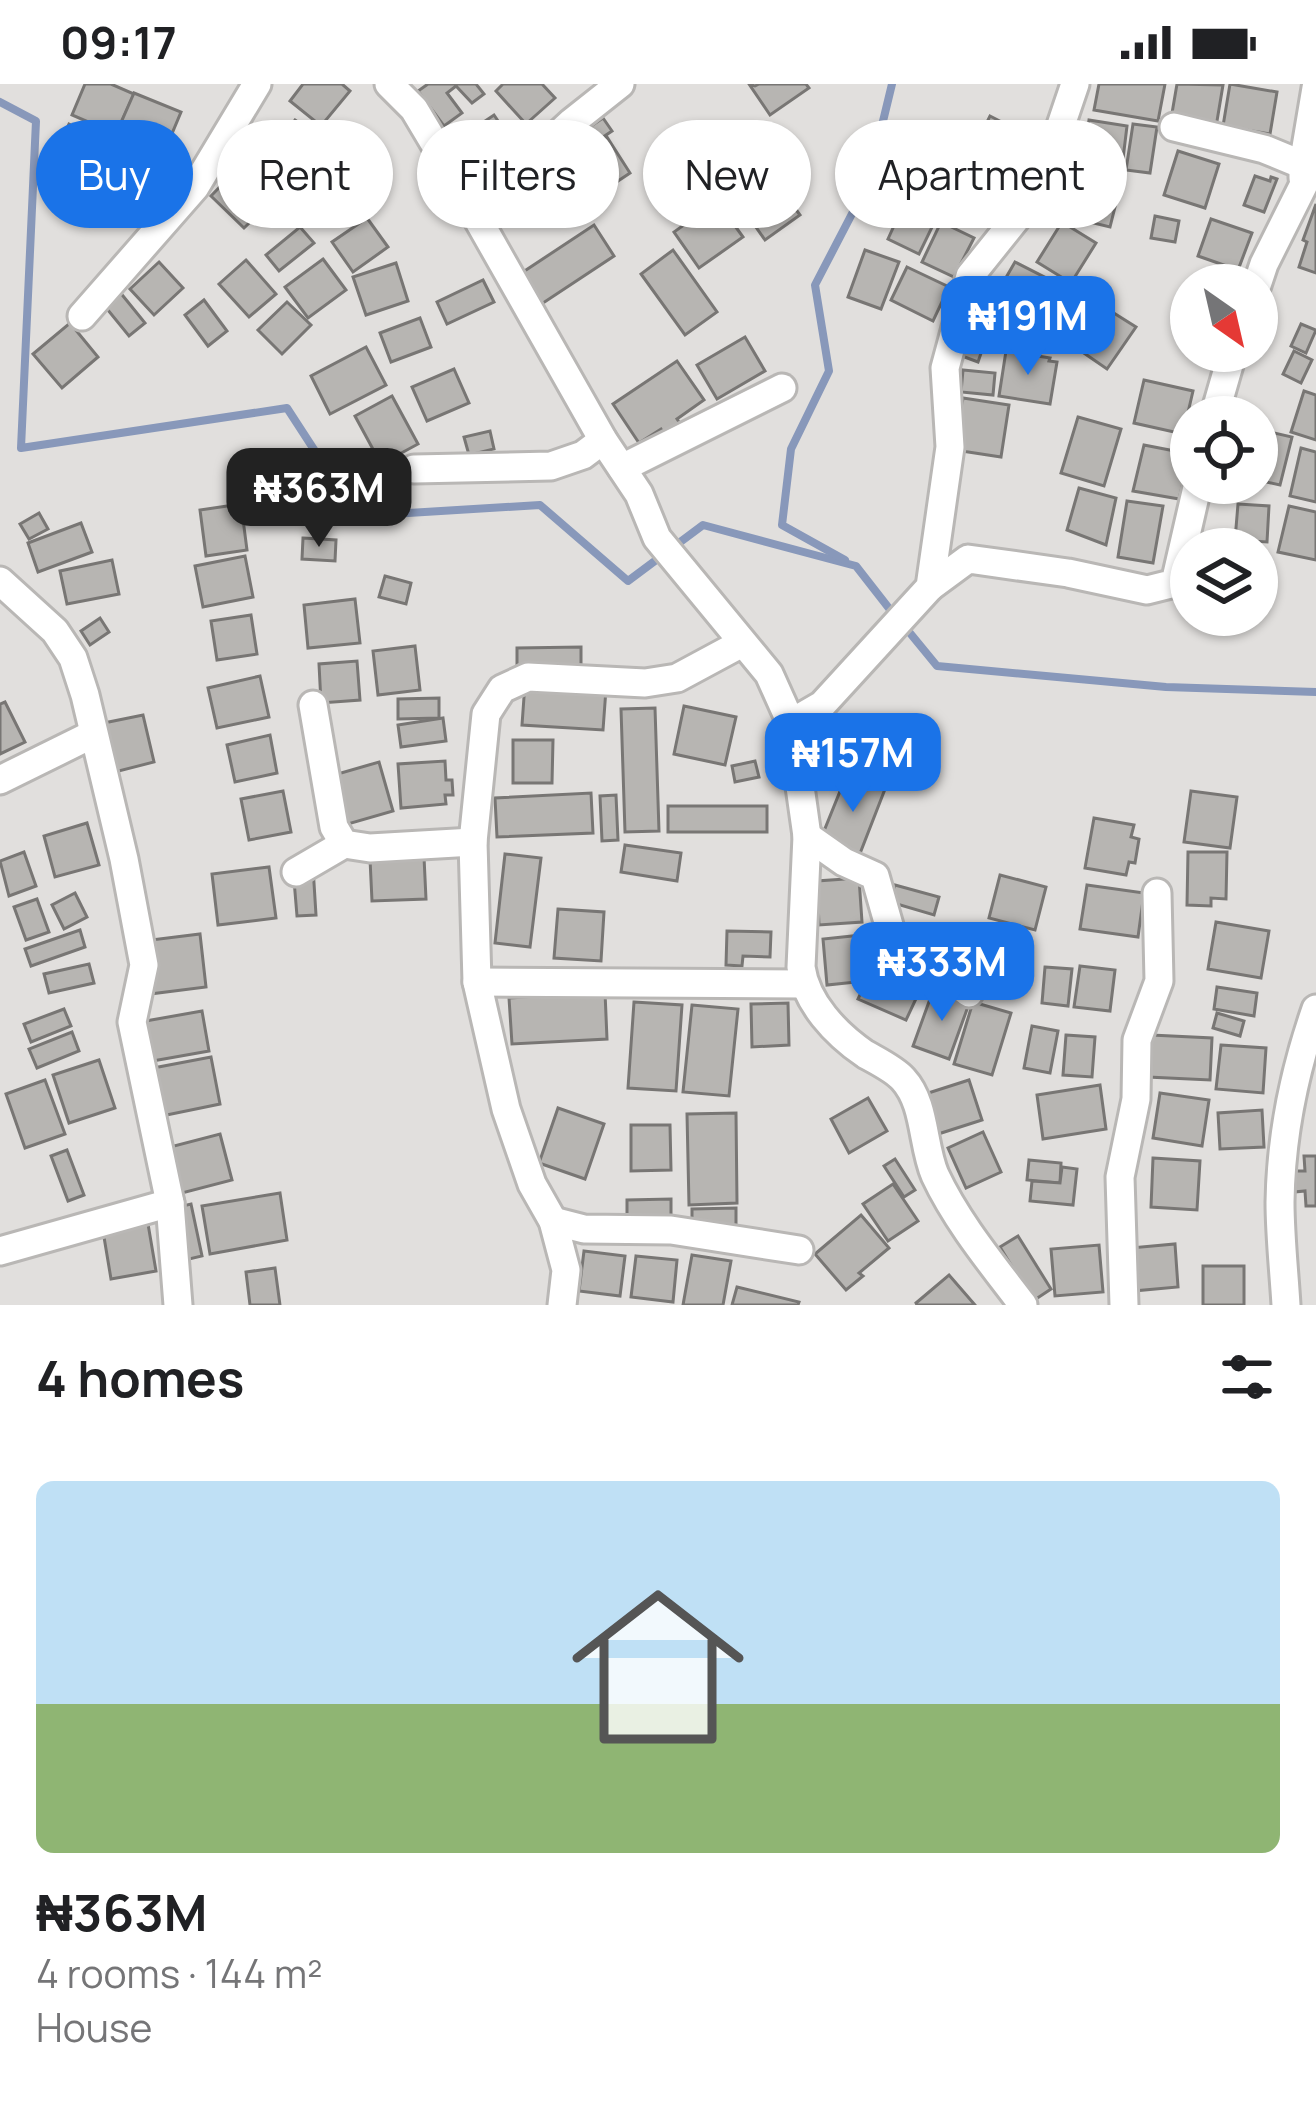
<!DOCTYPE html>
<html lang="en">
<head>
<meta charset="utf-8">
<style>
	body { margin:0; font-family:Manrope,sans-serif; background:#f2f2f2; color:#202124; height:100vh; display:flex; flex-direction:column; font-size:45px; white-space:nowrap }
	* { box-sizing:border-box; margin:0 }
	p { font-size:39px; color:#757577 }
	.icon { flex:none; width:66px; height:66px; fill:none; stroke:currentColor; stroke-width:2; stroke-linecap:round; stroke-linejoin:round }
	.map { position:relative; height:1221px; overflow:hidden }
	.panel { display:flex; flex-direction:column; background:#fff; flex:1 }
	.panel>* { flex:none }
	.banner { position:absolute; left:36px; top:36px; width:1245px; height:108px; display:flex; gap:24px }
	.needle { width:78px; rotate:146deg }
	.fabs { position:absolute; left:1170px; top:180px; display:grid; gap:24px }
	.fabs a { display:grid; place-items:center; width:108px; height:108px; border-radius:50%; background:#fff; box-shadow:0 3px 9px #0004; font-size:60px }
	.price { position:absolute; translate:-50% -102px; padding:0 27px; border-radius:24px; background:#1a73e8; color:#fff; font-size:39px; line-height:78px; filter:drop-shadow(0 3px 6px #0008) }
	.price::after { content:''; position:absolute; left:50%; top:72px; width:36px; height:27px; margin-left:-18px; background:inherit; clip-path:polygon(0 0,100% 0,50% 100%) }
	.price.current { background:#222; color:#fff }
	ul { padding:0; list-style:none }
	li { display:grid; align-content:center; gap:24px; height:636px; padding:0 36px }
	li span { display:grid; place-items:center; height:372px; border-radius:18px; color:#555 }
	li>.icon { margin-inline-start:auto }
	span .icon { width:216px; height:216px; fill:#fffc; stroke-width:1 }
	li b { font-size:51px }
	h2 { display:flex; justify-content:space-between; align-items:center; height:144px; padding:0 36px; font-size:51px }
	.chip { padding:0 42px; border-radius:54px; background:#fff; box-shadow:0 3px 9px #0004; font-size:42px; line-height:108px }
	.chip.current { background:#1a73e8; color:#fff }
	.status { display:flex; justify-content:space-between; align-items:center; height:84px; padding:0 60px; background:#fff; direction:ltr }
	.status svg { height:33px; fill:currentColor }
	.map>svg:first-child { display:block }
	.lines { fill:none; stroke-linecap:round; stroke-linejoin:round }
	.stream { stroke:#8898ba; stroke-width:8 }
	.building { fill:#b7b5b2; stroke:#787674; stroke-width:3 }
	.minor-casing { stroke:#b9b7b5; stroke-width:33 }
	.minor { stroke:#fff; stroke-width:27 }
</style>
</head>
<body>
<div class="status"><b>09:17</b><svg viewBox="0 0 49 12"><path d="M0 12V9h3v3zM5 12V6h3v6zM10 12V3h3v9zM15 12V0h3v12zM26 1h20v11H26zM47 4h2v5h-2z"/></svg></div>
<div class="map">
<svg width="1316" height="1221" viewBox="0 0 1316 1221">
	<rect width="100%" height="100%" fill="#e1dfdd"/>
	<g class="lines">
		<!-- stream -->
		<g class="stream">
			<polyline points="0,18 36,37 21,364 287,324 326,384 392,430 540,421 628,497 703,441 856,482 895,532"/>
			<polyline points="845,476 782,441 791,365 829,287 815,201 868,99 892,0"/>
			<polyline points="905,543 937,582 1166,603 1316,608"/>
		</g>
	</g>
	<!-- building -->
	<g class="building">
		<polygon points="85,0 111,0 134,10 116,50 72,31"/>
		<polygon points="303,0 342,0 350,7 321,42 290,17"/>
		<polygon points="428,0 476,0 484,10 472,19 456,2 447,9 462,29 444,42 418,7"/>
		<polygon points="503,0 542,0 555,14 526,40 496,7"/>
		<polygon points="749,0 755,2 759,0 806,0 809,4 770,31"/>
		<polygon points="1099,0 1165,0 1158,37 1094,26"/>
		<polygon points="1177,0 1223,1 1216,43 1171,35"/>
		<polygon points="1230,0 1277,8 1270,50 1223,42"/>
		<polygon points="134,9 181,28 163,71 116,50"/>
		<polygon points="494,31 517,65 470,93 461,79 467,75 464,71 460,74 451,60"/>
		<polygon points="990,32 1033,54 1016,89 972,68"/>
		<polygon points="603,34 612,47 588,63 579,50"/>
		<polygon points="295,36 321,54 298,85 273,67"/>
		<polygon points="1089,36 1127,42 1122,83 1083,78"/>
		<polygon points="69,40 104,57 86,93 52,76"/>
		<polygon points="1133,40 1157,43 1150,89 1126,86"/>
		<polygon points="607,53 630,89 594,113 563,69 582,57 588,65"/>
		<polygon points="687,62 699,78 674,97 662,81"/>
		<polygon points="1178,67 1219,80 1205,124 1164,111"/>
		<polygon points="239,83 273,116 244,144 211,112"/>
		<polygon points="1066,90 1120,103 1110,143 1056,130"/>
		<polygon points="771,91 800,131 765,156 737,116"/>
		<polygon points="1255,92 1270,97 1271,93 1277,95 1264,128 1244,121"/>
		<polygon points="717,117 743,153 699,184 674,148"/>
		<polygon points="1316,120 1316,189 1299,183 1307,158 1303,156"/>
		<polygon points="903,122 935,137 919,170 888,155"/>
		<polygon points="1155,132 1179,137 1175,158 1151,154"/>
		<polygon points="367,134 388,163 353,188 332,158"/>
		<polygon points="1211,135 1252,149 1238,186 1198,172"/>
		<polygon points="941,138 974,154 954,193 922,178"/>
		<polygon points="1062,138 1096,159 1071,199 1037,178"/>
		<polygon points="594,141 614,172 534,225 514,194"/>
		<polygon points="300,143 314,159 279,187 266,171"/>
		<polygon points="673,166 717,228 685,251 641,190"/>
		<polygon points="865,166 899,178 881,225 848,213"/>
		<polygon points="323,175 346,206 308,234 285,203"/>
		<polygon points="246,176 276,210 249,233 219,200"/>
		<polygon points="159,178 183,204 154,231 130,205"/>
		<polygon points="1015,178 1056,199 1031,245 989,223"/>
		<polygon points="396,179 408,217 366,231 353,193"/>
		<polygon points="907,183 949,203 933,237 891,216"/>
		<polygon points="483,196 494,218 447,240 437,218"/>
		<polygon points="119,207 145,239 129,252 103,220"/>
		<polygon points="204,216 227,247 208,262 185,231"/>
		<polygon points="287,218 311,241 282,270 258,246"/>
		<polygon points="1109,226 1136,243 1107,285 1081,267"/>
		<polygon points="420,234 431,263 391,278 380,249"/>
		<polygon points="70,239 98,273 62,304 33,270"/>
		<polygon points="1301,240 1316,246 1306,269 1291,262"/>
		<polygon points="973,241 989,246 978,278 962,272"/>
		<polygon points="745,253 765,287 717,315 697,281"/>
		<polygon points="366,263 386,301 330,330 311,292"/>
		<polygon points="1006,267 1050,274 1049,277 1057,278 1050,320 999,312"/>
		<polygon points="1294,267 1312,276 1301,299 1283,290"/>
		<polygon points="677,277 704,316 677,335 681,341 665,352 661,345 639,359 613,320"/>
		<polygon points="454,285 469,319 427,337 412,303"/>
		<polygon points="963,286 995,289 993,311 961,308"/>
		<polygon points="1144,296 1193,307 1183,350 1134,339"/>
		<polygon points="1304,307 1316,311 1316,356 1291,348"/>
		<polygon points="392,312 418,360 381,380 355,332"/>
		<polygon points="963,314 1009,321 1001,373 955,366"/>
		<polygon points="1078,333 1121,345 1104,402 1061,389"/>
		<polygon points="1257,345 1292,353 1280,401 1257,396"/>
		<polygon points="490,347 494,365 469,371 464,353"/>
		<polygon points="1144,361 1190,370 1179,415 1133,407"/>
		<polygon points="1301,364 1316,368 1316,418 1290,412"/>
		<polygon points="1079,404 1116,414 1106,461 1067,446"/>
		<polygon points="1127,417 1163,422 1153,479 1118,473"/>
		<polygon points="241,420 247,466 206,472 200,426"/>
		<polygon points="1238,420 1269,422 1267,458 1235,456"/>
		<polygon points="1289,422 1316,428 1316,476 1278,468"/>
		<polygon points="39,429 48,445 29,455 20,440"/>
		<polygon points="81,439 92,468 38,488 28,459"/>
		<polygon points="303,454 336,456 335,477 302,475"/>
		<polygon points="245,472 253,513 203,523 195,482"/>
		<polygon points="112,476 119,510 67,520 60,487"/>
		<polygon points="385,492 411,499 406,520 379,513"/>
		<polygon points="355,515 360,559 308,564 304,521"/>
		<polygon points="251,531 257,570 217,576 211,537"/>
		<polygon points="100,534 109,548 90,561 81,547"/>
		<polygon points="415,562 420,606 378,611 373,567"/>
		<polygon points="581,563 581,584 517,586 517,564"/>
		<polygon points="357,577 360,616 321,619 319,580"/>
		<polygon points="260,592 269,633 217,644 208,604"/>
		<polygon points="525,599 606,605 603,646 522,641"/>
		<polygon points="439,614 439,634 398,635 398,615"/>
		<polygon points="5,618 25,658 0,670 0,620"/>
		<polygon points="684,622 736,633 725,681 674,670"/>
		<polygon points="655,624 659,747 625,748 621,625"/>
		<polygon points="143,631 154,678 111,689 99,640"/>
		<polygon points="443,634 446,657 401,663 398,641"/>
		<polygon points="270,651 277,689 235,698 227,661"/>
		<polygon points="513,656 553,656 552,699 513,699"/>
		<polygon points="445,677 446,696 452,696 453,711 445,711 446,720 401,724 398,680"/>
		<polygon points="755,677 759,693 735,698 732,682"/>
		<polygon points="379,678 393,727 348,740 334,691"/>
		<polygon points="847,690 885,705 859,772 820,757"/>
		<polygon points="283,707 291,748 249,756 241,715"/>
		<polygon points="1191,707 1237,713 1230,764 1184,758"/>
		<polygon points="591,709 593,749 497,753 495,714"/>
		<polygon points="616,711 618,756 602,757 600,712"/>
		<rect x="668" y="722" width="99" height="26"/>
		<polygon points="1094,734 1134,741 1131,753 1139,755 1135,779 1129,778 1126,791 1085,784"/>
		<polygon points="87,739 99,781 55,793 44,752"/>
		<polygon points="625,761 681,769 677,797 621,788"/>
		<polygon points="24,768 36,802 9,812 0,777"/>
		<polygon points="1188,768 1227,768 1226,815 1211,814 1211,822 1187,821"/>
		<polygon points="505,770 541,774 530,863 495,859"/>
		<polygon points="424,773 426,815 372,817 370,775"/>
		<polygon points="269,783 276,834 218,841 212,790"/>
		<polygon points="313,783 316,831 297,832 293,784"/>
		<polygon points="1000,791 1046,803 1035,846 989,834"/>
		<polygon points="859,794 862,838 819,841 817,797"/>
		<polygon points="895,801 939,813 934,831 890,818"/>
		<polygon points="1087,801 1144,809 1138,853 1080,845"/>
		<polygon points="75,809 87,833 64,845 52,821"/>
		<polygon points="37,815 49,848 26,856 14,823"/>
		<polygon points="558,825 604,828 601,877 554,874"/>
		<polygon points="1216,838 1269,847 1261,894 1208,885"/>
		<polygon points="1006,845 1024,854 1013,873 996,864"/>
		<polygon points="80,846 85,863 31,882 25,865"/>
		<polygon points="727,847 771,848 770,873 743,872 742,882 726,881"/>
		<polygon points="200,850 206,903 150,910 143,857"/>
		<polygon points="862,851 866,897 827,901 823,855"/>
		<polygon points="881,865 929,887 906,936 858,915"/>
		<polygon points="89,880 94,899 49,909 44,890"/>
		<polygon points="1080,882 1115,886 1110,927 1074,923"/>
		<polygon points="1045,883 1072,885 1068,922 1042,919"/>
		<polygon points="1217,903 1257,909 1254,932 1214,925"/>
		<polygon points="934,904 970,917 949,975 913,962"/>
		<polygon points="605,908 607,955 512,960 509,914"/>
		<polygon points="634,918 682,921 676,1007 628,1004"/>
		<polygon points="973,918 1011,929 992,991 954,980"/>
		<polygon points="788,919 789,961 752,963 751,920"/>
		<polygon points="692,921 738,925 729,1012 683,1008"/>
		<polygon points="64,925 71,942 31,958 24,940"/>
		<polygon points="202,927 209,967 147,978 140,938"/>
		<polygon points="1217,929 1244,937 1240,952 1213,944"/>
		<polygon points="1032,942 1058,947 1050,989 1024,984"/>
		<polygon points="72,948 79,967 37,984 29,965"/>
		<polygon points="1066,951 1095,953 1092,993 1063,991"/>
		<polygon points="1151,951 1212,954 1210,996 1148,993"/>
		<polygon points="1221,961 1266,964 1263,1009 1216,1005"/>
		<polygon points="211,973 220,1020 157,1033 148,985"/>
		<polygon points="99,976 115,1024 69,1039 53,991"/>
		<polygon points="45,996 65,1050 25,1064 6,1010"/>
		<polygon points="969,996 982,1036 935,1051 922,1011"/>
		<polygon points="1100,1001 1106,1045 1043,1055 1037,1011"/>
		<polygon points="1160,1009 1209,1016 1202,1062 1153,1054"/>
		<polygon points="868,1014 887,1047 849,1069 831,1035"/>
		<polygon points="558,1024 604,1040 585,1095 539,1079"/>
		<polygon points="1262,1026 1264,1063 1220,1065 1218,1029"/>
		<polygon points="736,1029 737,1119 689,1121 687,1030"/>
		<polygon points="631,1041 670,1041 671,1086 631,1087"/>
		<polygon points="983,1048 1001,1088 966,1104 948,1064"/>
		<polygon points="220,1050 232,1096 182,1109 170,1063"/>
		<polygon points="67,1066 84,1111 68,1117 51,1072"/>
		<polygon points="1304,1072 1316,1072 1316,1122 1306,1122 1305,1107 1294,1108 1294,1087 1305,1087"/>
		<polygon points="1153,1074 1200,1077 1197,1126 1151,1123"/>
		<polygon points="895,1075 915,1106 904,1113 884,1082"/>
		<polygon points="1029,1076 1061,1079 1060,1099 1027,1096"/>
		<polygon points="1062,1083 1077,1085 1073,1121 1030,1117 1032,1097 1060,1099"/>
		<polygon points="893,1100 918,1137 888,1157 863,1120"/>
		<polygon points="280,1109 287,1156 210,1170 202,1122"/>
		<polygon points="671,1115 671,1140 627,1140 627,1116"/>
		<polygon points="191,1120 202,1172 185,1176 174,1124"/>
		<polygon points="736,1124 736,1145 692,1146 692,1125"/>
		<polygon points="861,1131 889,1164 859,1189 863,1192 846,1206 815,1170"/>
		<polygon points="147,1134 156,1187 111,1195 102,1141"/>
		<polygon points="1018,1152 1051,1205 1033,1217 1000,1163"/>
		<polygon points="1175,1160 1178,1203 1133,1207 1130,1164"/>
		<polygon points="1099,1161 1103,1208 1055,1212 1051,1165"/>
		<polygon points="584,1167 625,1172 620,1212 579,1207"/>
		<polygon points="692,1171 731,1177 723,1221 683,1221"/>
		<polygon points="636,1172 677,1176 673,1218 631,1213"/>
		<rect x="1203" y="1182" width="41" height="39"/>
		<polygon points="275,1184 280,1221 250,1221 246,1188"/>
		<polygon points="949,1191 975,1221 917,1221 916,1219"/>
		<polygon points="737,1203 799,1218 798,1221 732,1221"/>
	</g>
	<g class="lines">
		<!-- minor casing -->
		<g class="minor-casing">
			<g id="minor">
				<path d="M389,0L414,25L442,72L603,356L639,410L657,454L769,590L791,639L807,752L801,883C806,919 836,950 865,970C877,977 894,985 903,995C926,1020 922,1061 935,1091C957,1138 992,1180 1023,1221"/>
				<polyline points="1174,43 1264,65 1303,81"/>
				<polyline points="1303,94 1303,81 1316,4"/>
				<polyline points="473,129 572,38 620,0"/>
				<polyline points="1257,201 1264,180 1304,100"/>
				<polyline points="82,232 195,103 257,0"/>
				<polyline points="1214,333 1233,267"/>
				<polyline points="622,384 782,304"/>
				<polyline points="414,385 551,382 583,371 603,356"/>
				<polyline points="0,497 55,547 73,574 85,611 124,775 144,881 132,938 170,1119 178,1221"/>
				<polyline points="930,503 968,475 1068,489 1147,506 1175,499 1198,399"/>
				<polyline points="313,621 334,743 344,760 370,764 473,758"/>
				<polyline points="791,639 822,621 930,503 950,363 945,284 970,192 1039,106 1075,0"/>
				<polyline points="0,696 93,650"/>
				<polyline points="807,752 844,778 875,792 892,852 969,909"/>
				<polyline points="296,788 344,760"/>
				<polyline points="477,898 804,900"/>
				<polyline points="553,1137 584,1145 671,1146 799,1166"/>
				<polyline points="0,1167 170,1119"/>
				<polyline points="562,1221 566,1186 553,1137 532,1100 506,1025 477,898 473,758 486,630 502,605 528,593 645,599 677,594 742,559"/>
				<polyline points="1124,1221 1120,1093 1136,1015 1137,956 1159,897 1157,809"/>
				<path d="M1286,1221C1284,1187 1280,1152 1280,1118C1281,1052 1294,988 1316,925"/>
			</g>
		</g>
		<!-- minor -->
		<use href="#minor" class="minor"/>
	</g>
</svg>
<div class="fabs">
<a><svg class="needle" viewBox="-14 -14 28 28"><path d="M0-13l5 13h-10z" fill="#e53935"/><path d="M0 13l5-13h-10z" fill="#757577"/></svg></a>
<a><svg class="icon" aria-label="locate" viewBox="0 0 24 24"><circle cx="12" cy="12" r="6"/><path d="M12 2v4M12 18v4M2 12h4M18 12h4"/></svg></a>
<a><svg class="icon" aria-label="layers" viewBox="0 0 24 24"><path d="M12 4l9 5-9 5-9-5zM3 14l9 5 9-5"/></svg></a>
</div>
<b class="price" style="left:1028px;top:294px">₦191M</b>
<b class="price current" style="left:319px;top:466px">₦363M</b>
<b class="price" style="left:853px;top:731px">₦157M</b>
<b class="price" style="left:942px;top:940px">₦333M</b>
<div class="banner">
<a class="chip current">Buy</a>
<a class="chip">Rent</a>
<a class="chip">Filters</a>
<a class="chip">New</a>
<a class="chip">Apartment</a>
</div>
</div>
<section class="panel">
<h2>4 homes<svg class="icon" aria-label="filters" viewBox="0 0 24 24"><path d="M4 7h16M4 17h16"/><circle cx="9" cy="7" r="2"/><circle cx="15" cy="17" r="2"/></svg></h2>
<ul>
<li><span style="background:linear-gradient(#bfe0f5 60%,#8fb573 0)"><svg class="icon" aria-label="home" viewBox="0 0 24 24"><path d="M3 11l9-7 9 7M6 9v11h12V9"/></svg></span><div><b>₦363M</b><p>4 rooms · 144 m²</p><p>House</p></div></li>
</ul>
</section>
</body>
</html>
